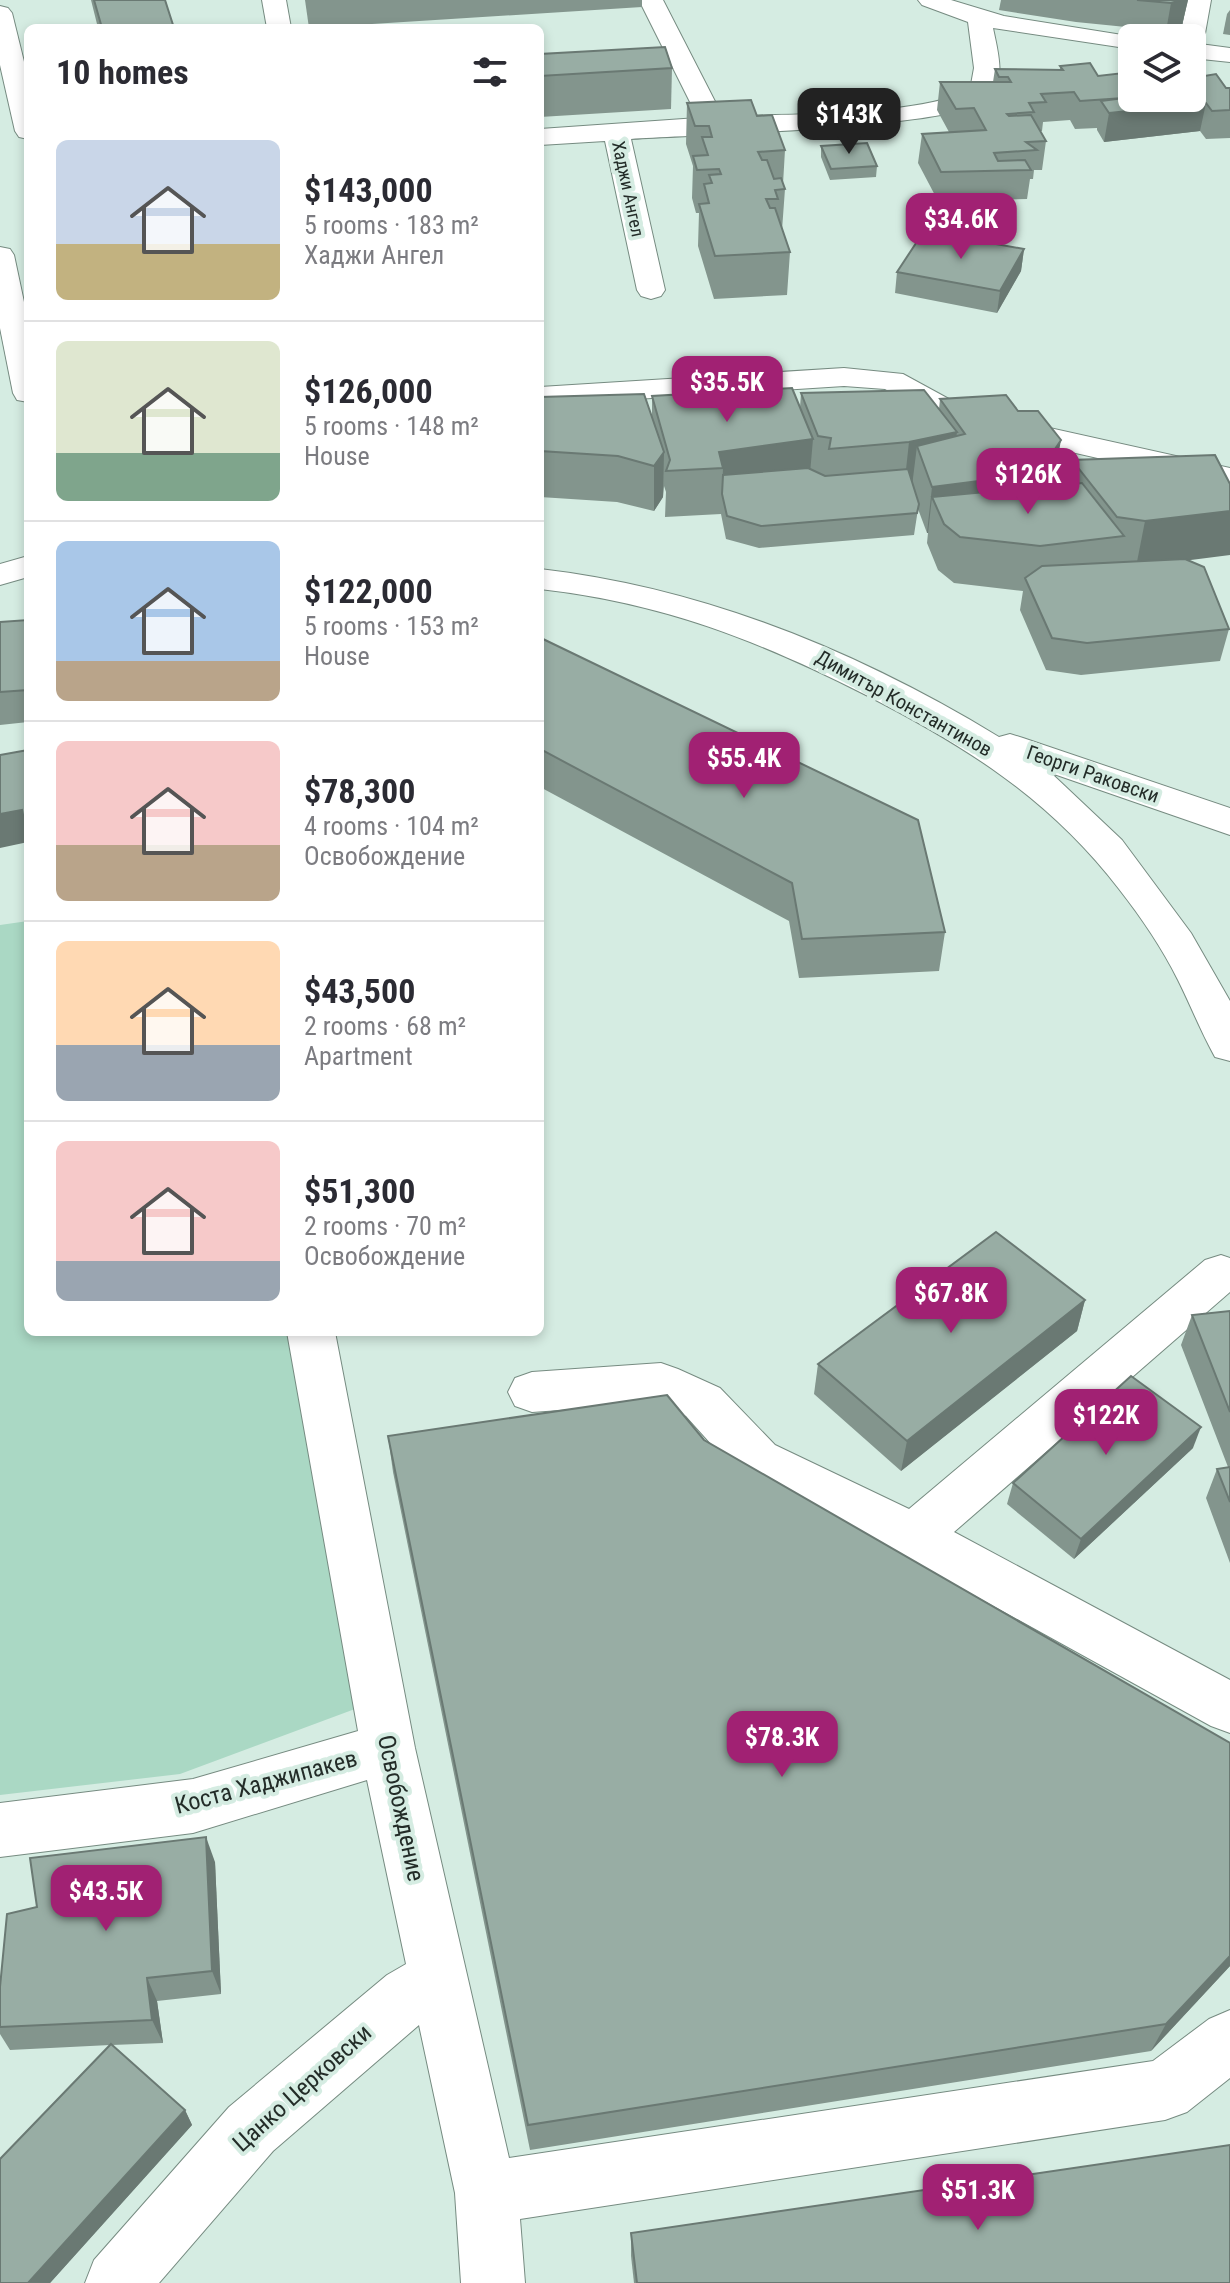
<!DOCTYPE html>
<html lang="en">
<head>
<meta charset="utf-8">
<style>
	body { margin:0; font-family:"Roboto Condensed",sans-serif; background:#f2f2f3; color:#2b2b33; height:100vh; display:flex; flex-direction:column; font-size:30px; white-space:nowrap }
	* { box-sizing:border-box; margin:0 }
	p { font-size:26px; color:#7c7c81 }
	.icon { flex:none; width:44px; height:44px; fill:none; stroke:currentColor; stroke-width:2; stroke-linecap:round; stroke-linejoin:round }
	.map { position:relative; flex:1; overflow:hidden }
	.details { position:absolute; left:24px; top:24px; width:520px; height:1312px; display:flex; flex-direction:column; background:#fff; border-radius:12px; box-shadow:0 4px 12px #0003 }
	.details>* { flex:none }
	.buttons { position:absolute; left:1118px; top:24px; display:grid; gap:16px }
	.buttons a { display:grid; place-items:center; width:88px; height:88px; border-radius:12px; background:#fff; box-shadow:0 4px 12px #0003; font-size:40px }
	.price { position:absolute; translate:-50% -68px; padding:0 18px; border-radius:16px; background:#a12173; color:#fff; font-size:26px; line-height:52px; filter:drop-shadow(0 2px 4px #0008) }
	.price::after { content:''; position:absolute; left:50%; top:48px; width:24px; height:18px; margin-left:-12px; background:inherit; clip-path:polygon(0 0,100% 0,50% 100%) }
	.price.selected { background:#222; color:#fff }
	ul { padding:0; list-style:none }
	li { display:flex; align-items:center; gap:24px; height:200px; padding:0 32px }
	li+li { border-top:2px solid #e1e1e2 }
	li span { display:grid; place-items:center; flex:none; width:224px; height:160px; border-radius:12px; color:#555 }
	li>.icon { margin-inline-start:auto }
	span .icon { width:96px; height:96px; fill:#fffc; stroke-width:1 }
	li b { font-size:34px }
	h2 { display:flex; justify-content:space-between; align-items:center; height:96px; padding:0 32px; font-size:34px }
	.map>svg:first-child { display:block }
	.green { fill:#aad8c4 }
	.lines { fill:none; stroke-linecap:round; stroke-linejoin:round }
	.minor-casing { stroke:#768b81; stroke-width:2 }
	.minor { fill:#fff; fill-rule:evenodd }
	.wall { fill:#83958d }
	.shaded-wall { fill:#6a7973 }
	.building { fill:#98ada4; stroke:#6a7973; stroke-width:2 }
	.labels { text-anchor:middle; stroke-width:8; stroke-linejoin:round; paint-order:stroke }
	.far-street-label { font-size:18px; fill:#232c28; stroke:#d5ece2 }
	.street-label { font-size:20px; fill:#232c28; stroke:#d5ece2 }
	.near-street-label { font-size:24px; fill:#232c28; stroke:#d5ece2 }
</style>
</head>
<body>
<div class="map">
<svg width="1230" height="2283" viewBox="0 0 1230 2283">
	<rect width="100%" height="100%" fill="#d5ece2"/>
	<!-- green -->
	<polygon class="green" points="28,921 28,1332 311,1332 398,1693 180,1774 0,1795 0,925"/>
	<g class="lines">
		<!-- minor casing -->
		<g class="minor-casing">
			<g id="minor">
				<polygon points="262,0 286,0 291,28 267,28"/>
				<path d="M639,0H663L723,117C787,113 916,117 970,90L974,68L968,22L922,5L918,0H951L1004,16L1141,38H1132V49L993,28C997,48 1007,82 990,99C961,128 687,135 631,139L665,290L661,296L651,299L641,296L637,290L605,141L540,145V129L698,118Z"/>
				<polygon points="1187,0 1211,0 1204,39 1200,44 1230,48 1230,62 1192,58 1192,38 1180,38"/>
				<polygon points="0,6 8,8 12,13 28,78 28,139 19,137 15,131 0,65"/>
				<polygon points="0,247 10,249 14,255 28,321 28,402 17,400 13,393 0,328"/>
				<polygon points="844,368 903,374 969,410 1230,468 1230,488 948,424 885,389 844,386 540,405 540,387"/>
				<polygon points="28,556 28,577 0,585 0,564"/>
				<path d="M540,569C704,588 858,651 999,737L1010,734L1023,738L1230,808V835L1051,773L1122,840L1191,933L1230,1001V1061L1215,1057C1201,1032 1191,1006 1178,980C1162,948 1141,917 1119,889C1050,799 966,746 866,695C757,640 663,603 540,589Z"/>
				<polygon points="1221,1255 1230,1258 1230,1292 954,1532 1230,1680 1230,1733 1211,1726 896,1552 739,1475 686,1416 657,1403 532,1412 515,1406 508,1392 515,1378 532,1372 661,1363 678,1369 720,1388 775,1445 909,1509 1205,1260"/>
				<polygon points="287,1332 335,1332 415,1748 509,2158 1153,2061 1209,2019 1230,2010 1230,2078 1187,2112 1165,2120 520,2219 525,2283 461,2283 455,2193 419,2025 273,2151 159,2283 85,2283 94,2260 229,2107 387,1975 406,1964 367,1780 193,1833 0,1857 0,1803 193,1779 358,1731"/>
			</g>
		</g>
		<!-- minor -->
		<use href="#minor" class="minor"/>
	</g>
	<!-- wall -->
	<g class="wall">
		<polygon points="91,0 165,0 174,28 98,28"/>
		<polygon points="305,0 642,0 642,7 309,28"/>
		<polygon points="1001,0 1188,0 1182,25 1166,31 1076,22 999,10"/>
		<polygon points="1230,10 1230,35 1223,34 1227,14"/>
		<polygon points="540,54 672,68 671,109 540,117"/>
		<polygon points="1060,66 1098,76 1132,98 1230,88 1230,138 1206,139 1200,131 1104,142 1097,130 1097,128 1075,129 1070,120 1043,122 1042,131 1040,131 1046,141 1042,170 1034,170 1033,179 1030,179 1027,199 938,201 918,163 922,134 949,132 937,110 940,82 993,82 995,69 1060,70"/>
		<polygon points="687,103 757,116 785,150 783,184 785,189 782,230 790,252 787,295 714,299 698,246 699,213 696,213 692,198 693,166 686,144"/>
		<polygon points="821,146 877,166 876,177 830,180 821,157"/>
		<polygon points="1024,249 1021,271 997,313 895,293 897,272"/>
		<polygon points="801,393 939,409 940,399 1052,486 1067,485 1072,460 1215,455 1189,560 1229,629 1220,661 1081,675 1046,670 1020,610 1023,591 954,583 938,570 927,543 928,533 927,533 918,509 914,535 759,548 726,539 721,514 665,517 666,492 664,486 663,497 654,511 617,502 540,497 540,397 652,415 652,396 800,408"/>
		<polygon points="28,620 28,722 0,725 0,622"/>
		<polygon points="540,640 945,932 939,971 799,978 789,921 540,787"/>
		<polygon points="1085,1300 1077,1331 901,1471 814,1394 818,1364"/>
		<polygon points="1230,1311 1230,1563 1206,1498 1217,1469 1228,1467 1181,1345 1192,1315"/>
		<polygon points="388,1436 704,1440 1230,1743 1230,1966 1151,2051 530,2150 393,1472"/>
		<polygon points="1193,1448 1074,1559 1007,1504 1013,1483"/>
		<polygon points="215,1862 221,1994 157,2001 163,2043 112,2045 185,2110 192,2125 50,2283 0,2283 110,2045 10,2050 0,2034 0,1987"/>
		<polygon points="631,2233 1230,2283 634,2283 631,2256"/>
	</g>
	<!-- shaded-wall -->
	<g class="shaded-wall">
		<polygon points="1181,0 1188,0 1182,25 1166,31 1171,3"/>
		<polygon points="1206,103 1200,131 1104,142 1109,113"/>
		<polygon points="1024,249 1021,271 997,313 1000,291"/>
		<polygon points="957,432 951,478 917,446 912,486 904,488 909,442"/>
		<polygon points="813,439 809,485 722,494 723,468 719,452"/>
		<polygon points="1061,440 1053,485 932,497 928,533 927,533 932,487 1053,452"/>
		<polygon points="664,452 663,497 654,511 654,466"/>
		<polygon points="1230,511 1230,555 1136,567 1145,521"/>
		<polygon points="22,810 28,833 28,842 0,848 0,814"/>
		<polygon points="1085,1300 1077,1331 901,1471 907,1441"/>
		<polygon points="1201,1427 1193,1448 1074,1559 1081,1539"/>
		<polygon points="206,1837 215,1862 221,1994 212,1971"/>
		<polygon points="1230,1956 1230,1966 1151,2051 1166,2024"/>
		<polygon points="147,1978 157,2001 163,2043 152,2020"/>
		<polygon points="185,2110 192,2125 50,2283 28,2283"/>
	</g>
	<!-- building -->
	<g class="building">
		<polygon points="94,0 165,0 174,28 102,28"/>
		<polygon points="1137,0 1181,0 1171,3"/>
		<polygon points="665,47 672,68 540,76 540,54"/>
		<polygon points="1090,63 1098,76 1132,72 1132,98 1192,98 1192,78 1216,74 1226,88 1230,88 1230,110 1212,111 1206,103 1109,113 1101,101 1124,98 1080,101 1074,92 1041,94 1046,102 1029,103 1034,112 1007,114 1009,116 1031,115 1046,141 1026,142 1037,150 994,153 998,161 1025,160 1031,170 941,172 922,134 986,130 974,108 956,109 940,82 1011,82 1008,77 999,77 995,69 1063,70 1060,66"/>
		<polygon points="751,100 757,116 772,115 785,150 758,152 762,160 767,160 774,179 781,178 785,189 775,190 778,199 766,199 770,208 775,208 790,252 715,256 699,204 709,203 704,184 712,183 709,175 721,174 719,169 697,170 693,156 708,155 702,137 712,137 709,126 695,126 687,103"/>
		<polygon points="867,143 877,166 831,169 821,146"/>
		<polygon points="924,231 1024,249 1000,291 897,272"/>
		<polygon points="792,388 813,439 719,452 723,468 666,471 670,460 652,396"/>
		<polygon points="924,390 957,432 909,442 829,449 831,438 818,436 801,393"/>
		<polygon points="644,394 664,452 654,466 618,456 540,451 540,397"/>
		<polygon points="1006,395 1018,411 1038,411 1061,440 1053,452 1050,472 932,487 917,446 965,434 940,399"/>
		<polygon points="1215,455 1230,484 1230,511 1145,521 1117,517 1072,460"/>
		<polygon points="808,468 825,476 908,469 919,504 917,513 761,526 727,516 722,494 723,475"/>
		<polygon points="1082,483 1124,536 1040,546 960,537 944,524 932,497"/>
		<polygon points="1185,559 1204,567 1229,629 1087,643 1052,638 1025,578 1042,566"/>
		<polygon points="28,620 28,690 0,692 0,622"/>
		<polygon points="543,639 918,820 945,932 802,939 792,883 540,749 540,640"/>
		<polygon points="28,750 28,839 22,810 0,814 0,755"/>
		<polygon points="996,1232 1085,1300 907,1441 818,1364"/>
		<polygon points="1230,1311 1230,1412 1192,1315"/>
		<polygon points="1131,1376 1201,1427 1081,1539 1013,1483"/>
		<polygon points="667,1395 704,1440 1230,1743 1230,1956 1166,2024 528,2125 388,1436"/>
		<polygon points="1230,1467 1230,1502 1217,1469"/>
		<polygon points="206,1837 212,1971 147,1978 152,2020 0,2027 0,1987 7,1914 37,1907 30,1858"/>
		<polygon points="111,2044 185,2110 28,2283 0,2283 0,2159"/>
		<polygon points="1230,2145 1230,2283 637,2283 631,2233"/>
	</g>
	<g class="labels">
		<!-- far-street labels -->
		<g class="far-street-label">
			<text transform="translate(628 189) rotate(78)" y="6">Хаджи Ангел</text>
		</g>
		<!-- street labels -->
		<g class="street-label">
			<text transform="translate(904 703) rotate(29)" y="7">Димитър Константинов</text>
			<text transform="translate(1093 774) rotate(19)" y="7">Георги Раковски</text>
		</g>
		<!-- near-street labels -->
		<g class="near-street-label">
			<text transform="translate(266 1782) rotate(-15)" y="8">Коста Хаджипакев</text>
			<text transform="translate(401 1808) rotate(78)" y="8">Освобождение</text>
			<text transform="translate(302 2088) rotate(-42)" y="8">Цанко Церковски</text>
		</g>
	</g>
</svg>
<div class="buttons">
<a><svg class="icon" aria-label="layers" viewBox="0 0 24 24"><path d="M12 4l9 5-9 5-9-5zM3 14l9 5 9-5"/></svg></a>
</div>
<b class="price selected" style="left:849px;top:156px">$143K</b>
<b class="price" style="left:961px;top:261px">$34.6K</b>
<b class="price" style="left:727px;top:424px">$35.5K</b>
<b class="price" style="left:1028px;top:516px">$126K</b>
<b class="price" style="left:744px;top:800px">$55.4K</b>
<b class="price" style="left:951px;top:1335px">$67.8K</b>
<b class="price" style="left:1106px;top:1457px">$122K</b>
<b class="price" style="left:782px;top:1779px">$78.3K</b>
<b class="price" style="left:106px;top:1933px">$43.5K</b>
<b class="price" style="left:978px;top:2232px">$51.3K</b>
<section class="details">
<h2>10 homes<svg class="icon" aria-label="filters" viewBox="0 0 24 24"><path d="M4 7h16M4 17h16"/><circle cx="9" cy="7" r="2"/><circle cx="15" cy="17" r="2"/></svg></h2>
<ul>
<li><span style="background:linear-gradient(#c9d6e8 65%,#c2b280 0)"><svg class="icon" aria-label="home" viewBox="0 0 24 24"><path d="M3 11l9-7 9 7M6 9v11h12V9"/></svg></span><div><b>$143,000</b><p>5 rooms · 183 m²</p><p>Хаджи Ангел</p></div></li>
<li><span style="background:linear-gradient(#dfe7d0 70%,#7fa58c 0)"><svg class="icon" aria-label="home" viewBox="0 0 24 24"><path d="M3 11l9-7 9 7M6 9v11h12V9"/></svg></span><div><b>$126,000</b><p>5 rooms · 148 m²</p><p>House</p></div></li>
<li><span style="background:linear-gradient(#a9c7e8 75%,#b9a48a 0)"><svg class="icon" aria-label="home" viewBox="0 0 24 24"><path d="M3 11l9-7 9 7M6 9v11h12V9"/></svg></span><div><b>$122,000</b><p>5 rooms · 153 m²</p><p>House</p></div></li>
<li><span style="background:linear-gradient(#f6c9c9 65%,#b9a48a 0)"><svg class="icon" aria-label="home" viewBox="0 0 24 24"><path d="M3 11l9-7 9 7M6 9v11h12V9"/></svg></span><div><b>$78,300</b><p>4 rooms · 104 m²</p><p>Освобождение</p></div></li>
<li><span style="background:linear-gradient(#ffd9b3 65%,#9aa5b1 0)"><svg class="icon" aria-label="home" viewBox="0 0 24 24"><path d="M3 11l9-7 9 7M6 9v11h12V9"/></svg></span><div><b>$43,500</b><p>2 rooms · 68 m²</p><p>Apartment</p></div></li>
<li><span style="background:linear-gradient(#f6c9c9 75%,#9aa5b1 0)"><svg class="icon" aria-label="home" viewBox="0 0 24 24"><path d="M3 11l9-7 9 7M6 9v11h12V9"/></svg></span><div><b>$51,300</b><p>2 rooms · 70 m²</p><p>Освобождение</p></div></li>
</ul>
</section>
</div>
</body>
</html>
